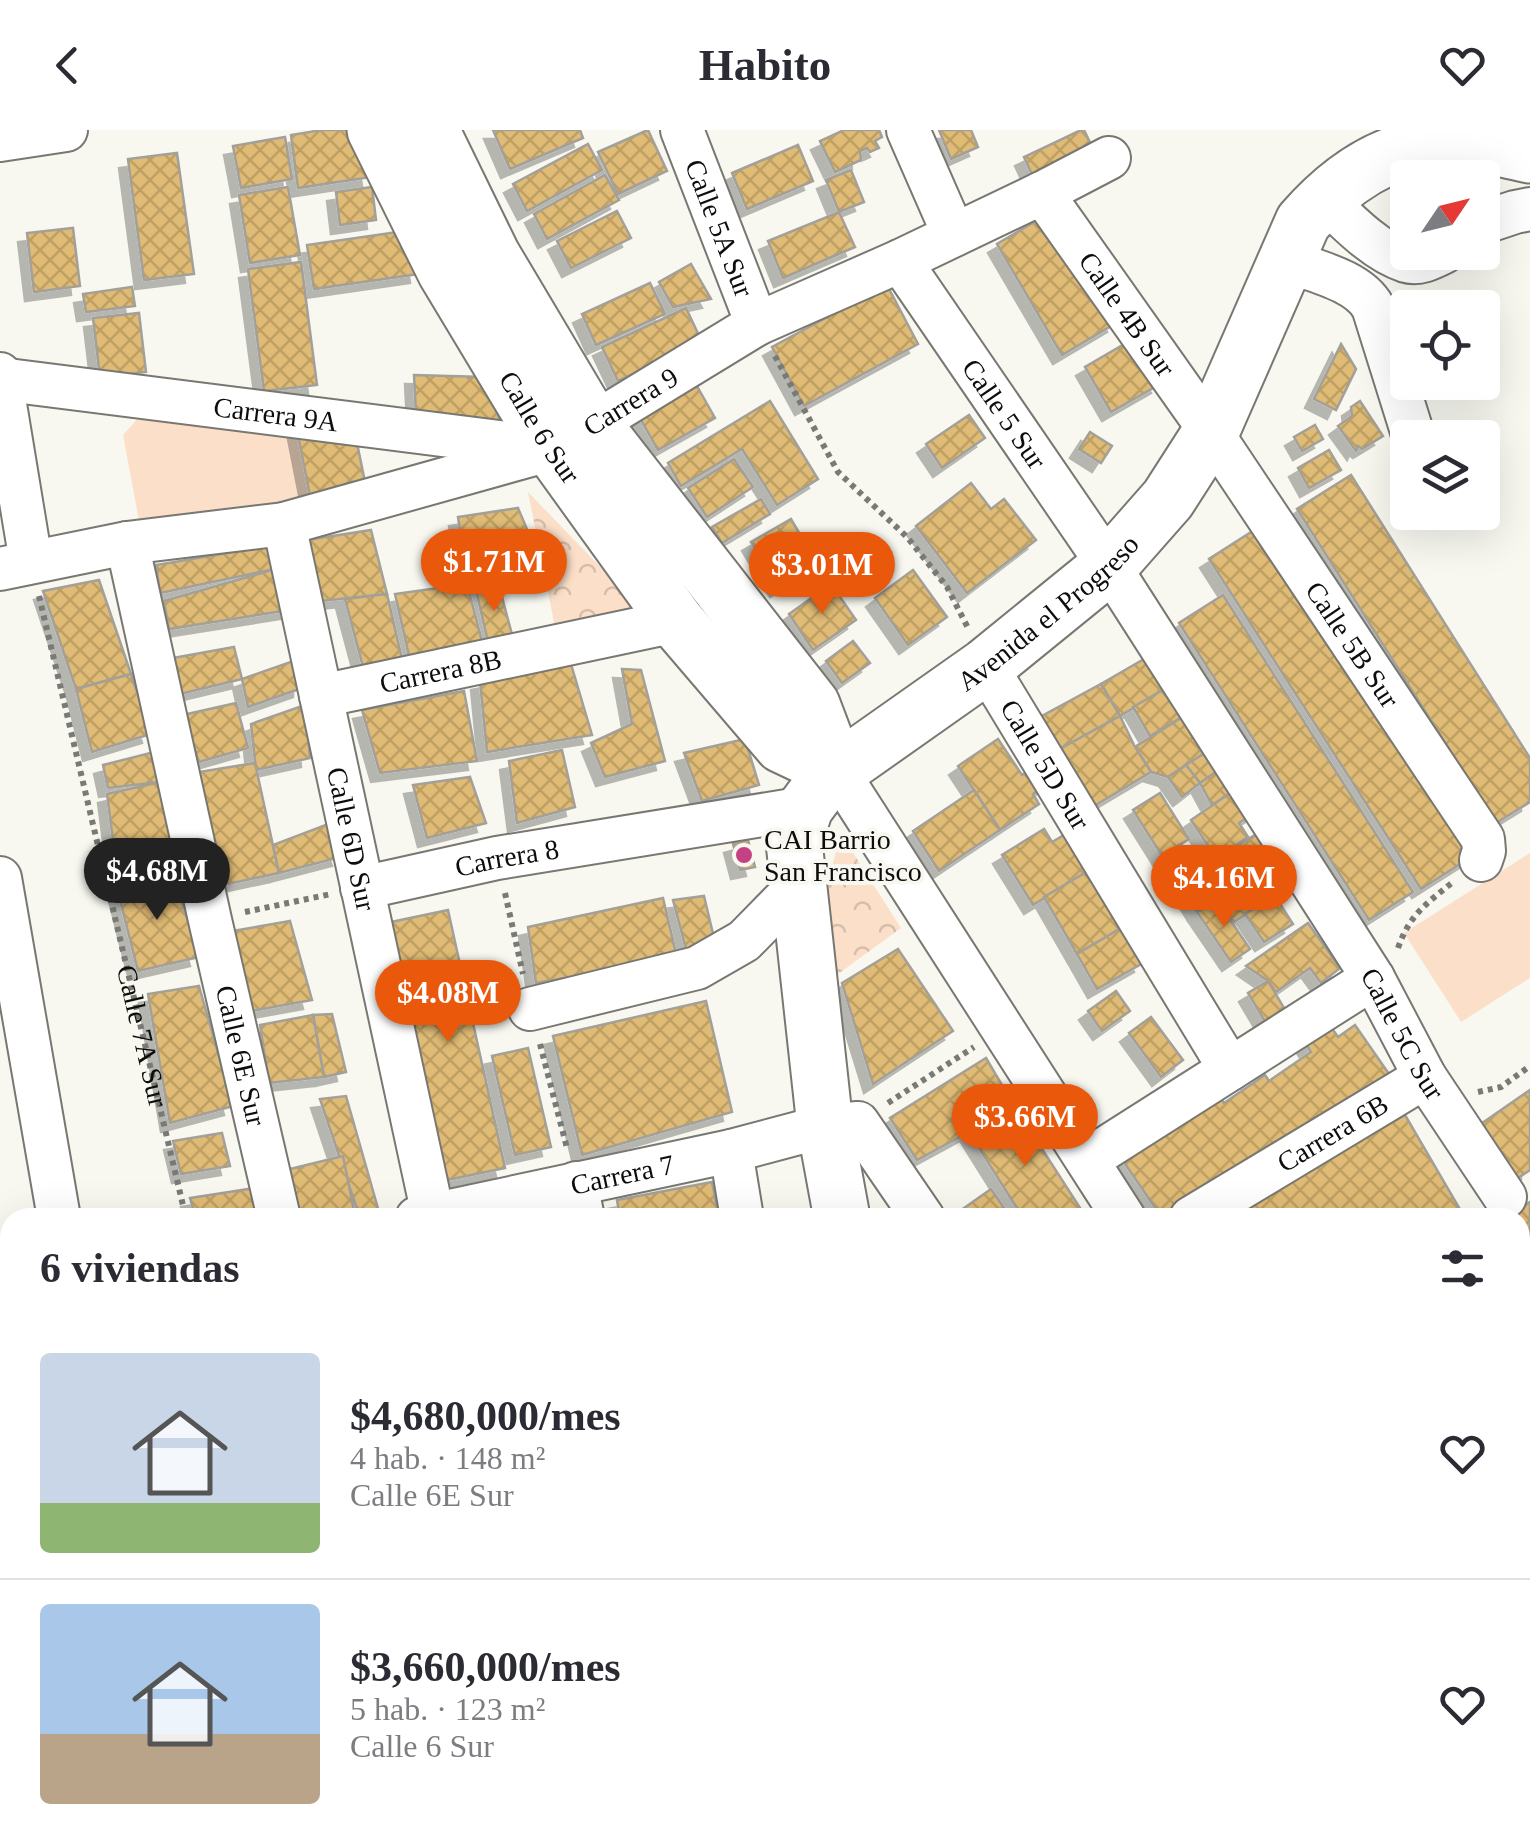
<!DOCTYPE html>
<html lang="es">
<head>
<meta charset="utf-8">
<style>
	body { margin:0; font-family:"Times New Roman",serif; background:#f7f7f7; color:#2b2b33; height:100vh; display:flex; flex-direction:column; font-size:38px; white-space:nowrap }
	* { box-sizing:border-box; margin:0 }
	p { font-size:32px; color:#7c7c81 }
	.icon { flex:none; width:55px; height:55px; fill:none; stroke:currentColor; stroke-width:2; stroke-linecap:round; stroke-linejoin:round }
	.map { position:relative; flex:1; overflow:hidden }
	.details { position:absolute; left:0px; top:1078px; width:1530px; height:642px; display:flex; flex-direction:column; background:#fff; border-radius:30px 30px 0 0; box-shadow:0 10px 40px #0002 }
	.details>* { flex:none }
	.needle { width:65px; rotate:55deg }
	.fabs { position:absolute; left:1390px; top:30px; display:grid; gap:20px }
	.fabs a { display:grid; place-items:center; width:110px; height:110px; border-radius:10px; background:#fff; box-shadow:0 10px 40px #0002; font-size:50px }
	.price { position:absolute; translate:-50% -85px; padding:0 22px; border-radius:35px; background:#ea580c; color:#fff; font-size:32px; line-height:65px; filter:drop-shadow(0 2px 5px #0008) }
	.price::after { content:''; position:absolute; left:50%; top:60px; width:30px; height:22px; margin-left:-15px; background:inherit; clip-path:polygon(0 0,100% 0,50% 100%) }
	.price.current { background:#222; color:#fff }
	ul { padding:0; list-style:none }
	li { display:flex; align-items:center; gap:30px; height:250px; padding:0 40px }
	li+li { border-top:2px solid #e1e1e2 }
	li span { display:grid; place-items:center; flex:none; width:280px; height:200px; border-radius:10px; color:#555 }
	li>.icon { margin-inline-start:auto }
	span .icon { width:120px; height:120px; fill:#fffc; stroke-width:1 }
	li b { font-size:42px }
	h2 { display:flex; justify-content:space-between; align-items:center; height:120px; padding:0 40px; font-size:42px }
	header { display:flex; justify-content:space-between; align-items:center; height:130px; padding:0 40px; background:#fff; font-size:45px; font-weight:700 }
	.map>svg:first-child { display:block }
	.grass { fill:#fbdfc9 }
	.park { fill:url(#park-crowns) }
	.building { fill:url(#building-cross-hatch); stroke:#a3a09a; stroke-width:2.5; filter:url(#shadow) }
	.lines { fill:none; stroke-linecap:round; stroke-linejoin:round }
	.minor-casing { stroke:#787771; stroke-width:46 }
	.major-casing { stroke:#787771; stroke-width:59 }
	.path { stroke:#797975; stroke-width:6; stroke-dasharray:5 5; stroke-linecap:butt }
	.minor { stroke:#fff; stroke-width:42 }
	.major { stroke:#fff; stroke-width:55 }
	.rail { stroke:#6e6e6a; stroke-width:8; stroke-dasharray:12 12; stroke-linecap:butt }
	.poi-dot { fill:#c64182; stroke:#f8f8f1; stroke-width:4 }
	.labels { text-anchor:middle; stroke-width:8; stroke-linejoin:round; paint-order:stroke }
	.street-label { font-size:28px; fill:#0d0d0b; stroke:#f8f8f1 }
	.poi-label { font-size:28px; fill:#0d0d0b; stroke:#f8f8f1; text-anchor:start }
</style>
</head>
<body>
<header><svg class="icon" aria-label="back" viewBox="0 0 24 24"><path d="M15 5l-7 7 7 7"/></svg>Habito<svg class="icon" aria-label="heart" viewBox="0 0 24 24"><path d="M12 20l-8-8c-3-5 5-10 8-4 3-6 11-1 8 4z"/></svg></header>
<div class="map">
<svg width="1530" height="1718" viewBox="0 0 1530 1718">
	<defs>
		<pattern id="park-crowns" width="20" height="18" patternUnits="userSpaceOnUse" patternTransform="scale(2.5)"><rect width="20" height="18" fill="#fbdfc9"/><path d="M2 6a3 3 0 1 1 6 0M12 15a3 3 0 1 1 6 0" fill="none" stroke="#d6beab"/></pattern>
		<pattern id="building-cross-hatch" width="8" height="8" patternUnits="userSpaceOnUse" patternTransform="scale(2.5)"><rect width="8" height="8" fill="#e0bb75"/><path d="M0 0l8 8M0 8l8-8" fill="none" stroke="#bfa064"/></pattern>
		<filter id="shadow"><feDropShadow dx="-9" dy="9" stdDeviation="0" flood-color="#0004"/></filter>
	</defs>
	<rect width="100%" height="100%" fill="#f8f8f1"/>
	<!-- grass -->
	<g class="grass">
		<polygon points="151,274 297,300 310,366 142,407 123,305"/>
		<polygon points="1530,723 1530,848 1461,892 1404,803"/>
	</g>
	<!-- park -->
	<g class="park">
		<polygon points="528,362 640,478 555,497"/>
		<polygon points="841,704 901,798 827,852 823,768"/>
	</g>
	<!-- building -->
	<g class="building">
		<polygon points="322,0 363,0 371,47 298,58 291,5"/>
		<polygon points="493,0 580,0 583,8 510,39"/>
		<polygon points="648,0 667,41 618,64 598,22"/>
		<polygon points="844,0 879,0 882,7 875,11 879,18 870,22 867,18 860,21 861,30 835,42 820,11"/>
		<polygon points="939,0 971,0 978,17 951,29"/>
		<polygon points="1081,0 1084,0 1098,29 1038,57 1024,27"/>
		<polygon points="285,7 292,49 241,58 233,16"/>
		<polygon points="588,14 602,40 527,81 513,54"/>
		<polygon points="798,15 813,51 747,79 732,43"/>
		<polygon points="177,23 194,144 144,150 128,29"/>
		<polygon points="851,40 864,72 839,82 826,50"/>
		<polygon points="605,45 619,70 547,109 534,84"/>
		<polygon points="288,57 300,125 250,133 239,65"/>
		<polygon points="372,57 376,90 340,95 336,62"/>
		<polygon points="617,81 631,108 571,138 557,111"/>
		<polygon points="839,82 855,117 783,148 768,111"/>
		<polygon points="1051,82 1116,193 1062,225 997,114"/>
		<polygon points="73,98 80,156 34,162 27,103"/>
		<polygon points="412,100 419,144 314,159 307,115"/>
		<polygon points="301,132 317,255 264,261 248,139"/>
		<polygon points="691,134 711,169 673,177 659,152"/>
		<polygon points="650,153 665,184 596,215 582,184"/>
		<polygon points="887,155 918,214 804,276 772,217"/>
		<polygon points="132,157 135,176 86,182 83,164"/>
		<polygon points="686,178 702,212 618,251 602,217"/>
		<polygon points="139,183 146,242 100,247 93,188"/>
		<polygon points="1133,209 1160,254 1111,282 1085,237"/>
		<polygon points="1341,214 1356,239 1336,280 1314,269"/>
		<polygon points="414,245 485,247 502,297 416,284"/>
		<polygon points="693,249 715,288 658,320 636,281"/>
		<polygon points="770,271 818,349 777,375 742,319 681,356 668,333"/>
		<polygon points="1360,271 1383,306 1362,319 1358,316 1356,321 1338,296 1352,286 1351,277"/>
		<polygon points="969,285 985,308 942,338 926,314"/>
		<polygon points="1315,295 1323,309 1302,321 1294,307"/>
		<polygon points="297,300 356,308 366,357 310,366"/>
		<polygon points="1090,302 1112,316 1101,333 1079,319"/>
		<polygon points="1329,320 1341,340 1309,358 1298,338"/>
		<polygon points="734,329 753,357 707,387 688,358"/>
		<polygon points="1351,345 1530,628 1530,672 1496,693 1297,379"/>
		<polygon points="971,353 991,379 1004,369 1036,410 967,463 916,396"/>
		<polygon points="761,369 770,384 722,413 712,397"/>
		<polygon points="518,378 543,437 467,448 458,387"/>
		<polygon points="791,389 818,435 779,458 751,412"/>
		<polygon points="1259,397 1471,727 1421,759 1209,429"/>
		<polygon points="371,400 387,464 321,471 307,410"/>
		<polygon points="270,416 279,438 160,463 156,435"/>
		<polygon points="279,438 289,480 169,499 164,471"/>
		<polygon points="913,440 947,487 908,515 875,468"/>
		<polygon points="99,450 131,544 76,559 43,461"/>
		<polygon points="498,452 514,512 489,516 475,456"/>
		<polygon points="467,454 485,523 412,539 395,464"/>
		<polygon points="831,454 856,490 813,520 789,484"/>
		<polygon points="387,464 404,538 365,544 345,469"/>
		<polygon points="1223,465 1413,762 1369,790 1179,493"/>
		<polygon points="853,511 870,533 842,553 826,531"/>
		<polygon points="234,517 242,549 180,564 173,528"/>
		<polygon points="1158,521 1177,552 1120,586 1101,554"/>
		<polygon points="302,528 302,558 248,577 242,549"/>
		<polygon points="571,534 592,605 487,622 480,551"/>
		<polygon points="622,539 641,540 665,631 605,647 591,613 632,594"/>
		<polygon points="131,544 151,604 92,622 76,559"/>
		<polygon points="1177,552 1192,581 1150,606 1133,577"/>
		<polygon points="1101,554 1120,586 1058,620 1040,587"/>
		<polygon points="464,561 477,631 380,643 362,580"/>
		<polygon points="236,573 248,618 199,632 183,585"/>
		<polygon points="305,575 310,628 256,640 251,594"/>
		<polygon points="1192,581 1214,617 1168,647 1151,642 1135,617"/>
		<polygon points="1120,586 1135,617 1151,642 1089,679 1058,620"/>
		<polygon points="745,609 759,655 702,671 684,623"/>
		<polygon points="998,609 1022,645 1034,637 1046,655 1033,664 1039,674 1000,700 958,636"/>
		<polygon points="1214,617 1225,636 1200,653 1186,635"/>
		<polygon points="562,620 575,677 517,693 509,631"/>
		<polygon points="158,621 160,652 108,658 103,635"/>
		<polygon points="255,633 279,743 223,755 199,642"/>
		<polygon points="1186,635 1200,653 1182,667 1168,647"/>
		<polygon points="1225,636 1239,657 1212,675 1200,653"/>
		<polygon points="470,647 486,693 427,708 413,655"/>
		<polygon points="160,652 180,739 115,725 107,664"/>
		<polygon points="1239,657 1256,682 1239,693 1248,707 1216,728 1191,690"/>
		<polygon points="974,660 1000,700 939,741 913,701"/>
		<polygon points="1160,663 1189,709 1162,726 1133,680"/>
		<polygon points="328,694 341,727 279,743 273,715"/>
		<polygon points="1044,699 1052,712 1069,702 1090,740 1033,775 1002,725"/>
		<polygon points="1258,703 1273,726 1256,736 1262,746 1278,742 1287,758 1234,792 1222,773 1234,765 1226,753 1213,761 1199,740"/>
		<polygon points="748,710 755,737 740,740 733,714"/>
		<polygon points="1181,714 1216,769 1197,782 1162,726"/>
		<polygon points="1090,740 1123,797 1077,824 1044,767"/>
		<polygon points="174,747 199,827 138,841 116,754"/>
		<polygon points="704,766 715,812 686,819 673,770"/>
		<polygon points="1275,766 1293,794 1264,812 1245,784"/>
		<polygon points="663,768 677,828 536,853 528,797"/>
		<polygon points="1216,769 1250,819 1231,832 1197,782"/>
		<polygon points="448,780 505,1038 447,1050 391,792"/>
		<polygon points="290,791 312,870 246,882 221,803"/>
		<polygon points="1308,793 1340,838 1321,853 1310,838 1276,862 1268,851 1246,836"/>
		<polygon points="1123,797 1143,833 1097,859 1077,824"/>
		<polygon points="898,819 953,901 873,954 842,853"/>
		<polygon points="1268,851 1290,888 1270,900 1248,863"/>
		<polygon points="199,856 233,976 170,993 148,864"/>
		<polygon points="1116,861 1130,881 1102,901 1088,881"/>
		<polygon points="706,871 732,982 582,1025 553,906"/>
		<polygon points="332,884 346,942 324,947 313,885"/>
		<polygon points="313,885 324,947 269,953 260,895"/>
		<polygon points="1151,887 1183,930 1161,947 1129,903"/>
		<polygon points="1329,894 1338,907 1355,895 1389,944 1172,1088 1162,1088 1117,1022 1212,957 1224,973 1265,945 1269,951 1311,922 1304,911"/>
		<polygon points="528,918 551,1017 515,1025 492,926"/>
		<polygon points="986,928 1015,977 917,1030 890,988"/>
		<polygon points="1530,960 1530,1040 1509,1054 1472,1000"/>
		<polygon points="346,966 379,1082 359,1085 320,969"/>
		<polygon points="1015,977 1084,1084 1077,1088 1023,1088 969,1002"/>
		<polygon points="1405,985 1461,1081 1450,1088 1226,1088"/>
		<polygon points="222,1003 230,1036 181,1044 173,1011"/>
		<polygon points="343,1026 355,1086 296,1088 282,1041"/>
		<polygon points="712,1052 719,1088 620,1088 617,1070"/>
		<polygon points="255,1058 263,1088 196,1088 190,1068"/>
		<polygon points="991,1059 1011,1088 950,1088"/>
		<polygon points="1530,1072 1530,1138 1520,1145 1520,1088 1505,1088"/>
		<polygon points="0,1193 3,1193 10,1225 10,1240 0,1240"/>
		<polygon points="0,1287 10,1287 10,1355 0,1356"/>
		<polygon points="10,1378 10,1438 0,1439 0,1380"/>
		<polygon points="10,1504 10,1647 0,1649 0,1506"/>
		<polygon points="10,1698 10,1710 55,1710 57,1718 5,1718 0,1701"/>
		<polygon points="55,1710 98,1710 100,1718 57,1718"/>
		<polygon points="149,1710 204,1710 205,1718 150,1718"/>
		<polygon points="206,1710 259,1710 259,1713 238,1718 208,1718"/>
	</g>
	<g class="lines">
		<!-- minor casing -->
		<g class="minor-casing">
			<g id="minor">
				<path id="s2" d="M682,0L757,194"/>
				<polyline points="908,0 954,105"/>
				<polyline points="0,10 66,0"/>
				<path id="s3" d="M1042,63L1211,302L1483,709L1484,721L1481,730"/>
				<path d="M1324,69C1346,90 1375,121 1406,131C1419,135 1432,128 1444,122"/>
				<polyline points="1482,93 1515,82 1530,79"/>
				<path d="M1285,130C1313,141 1358,150 1373,177L1414,308"/>
				<path id="s4" d="M900,131L1109,436L1373,848L1425,947L1505,1067"/>
				<polyline points="0,244 31,432"/>
				<path id="s5" d="M0,249L530,316"/>
				<path id="s6" d="M284,394L433,1085"/>
				<path id="s7" d="M127,413L210,790L279,1088"/>
				<path id="s8" d="M0,439L127,413L284,394L552,319L757,194L900,131L1042,63L1109,28"/>
				<path id="s9" d="M986,536L1230,939"/>
				<path id="s10" d="M321,566L676,491"/>
				<polyline points="837,641 1124,1088"/>
				<polyline points="0,748 59,1088"/>
				<path id="s11" d="M362,758L497,728L805,678"/>
				<polyline points="530,879 697,838 744,811 798,756"/>
				<polyline points="731,1021 742,1088"/>
				<polyline points="1087,1030 1373,848"/>
				<polyline points="576,1053 583,1088"/>
				<path id="s12" d="M417,1088L731,1021L825,996L858,993L923,1088"/>
				<path id="s13" d="M1191,1088L1425,947"/>
				<polyline points="0,1159 10,1158"/>
				<polyline points="0,1265 10,1264"/>
				<polyline points="0,1483 10,1481"/>
				<polyline points="0,1666 10,1663"/>
				<polyline points="137,1710 138,1718"/>
				<polyline points="291,1710 293,1718"/>
				<polyline points="584,1718 589,1710"/>
				<polyline points="1013,1718 1018,1710"/>
			</g>
		</g>
		<!-- major casing -->
		<g class="major-casing">
			<g id="major">
				<path id="s14" d="M375,0L445,141L552,319L676,491L782,615L837,641"/>
				<polyline points="431,0 492,125 592,293 812,575 837,641"/>
				<path id="s15" d="M842,1088L825,996L794,712L805,678L819,659L837,641L986,536L1109,436L1168,369L1211,302L1303,92C1338,52 1382,20 1436,15C1447,14 1458,12 1468,13C1489,15 1510,21 1530,25"/>
				<polyline points="766,1710 778,1718"/>
			</g>
		</g>
		<!-- path -->
		<g class="path">
			<polyline points="775,226 838,342 907,407 947,457 968,498"/>
			<path id="s1" d="M39,466L186,1088"/>
			<polyline points="505,763 523,844"/>
			<polyline points="245,782 331,764"/>
			<path d="M1398,818C1410,784 1426,774 1453,752"/>
			<polyline points="540,914 567,1018"/>
			<polyline points="1478,962 1501,957 1530,936"/>
			<polyline points="888,973 974,917"/>
			<polyline points="1520,1165 1530,1158"/>
			<polyline points="379,1710 381,1718"/>
			<polyline points="459,1710 461,1718"/>
			<polyline points="663,1710 675,1718"/>
			<polyline points="879,1710 893,1718"/>
		</g>
		<!-- minor -->
		<use href="#minor" class="minor"/>
		<!-- major -->
		<use href="#major" class="major"/>
		<!-- rail -->
		<g class="rail">
			<polyline points="1520,1198 1530,1193"/>
			<polyline points="1058,1718 1063,1710"/>
		</g>
	</g>
	<!-- markers -->
	<circle class="poi-dot" cx="744" cy="725" r="10"/>
	<g class="labels">
		<!-- street labels -->
		<g class="street-label">
			<text dy="10" stroke="none"><textPath href="#s2" startOffset="105">Calle 5A Sur</textPath></text>
			<text dy="10" stroke="none"><textPath href="#s3" startOffset="148">Calle 4B Sur</textPath></text>
			<text dy="10" stroke="none"><textPath href="#s8" startOffset="658">Carrera 9</textPath></text>
			<text dy="10" stroke="none"><textPath href="#s5" startOffset="278">Carrera 9A</textPath></text>
			<text dy="10" stroke="none"><textPath href="#s4" startOffset="185">Calle 5 Sur</textPath></text>
			<text dy="10" stroke="none"><textPath href="#s14" startOffset="340">Calle 6 Sur</textPath></text>
			<text dy="10" stroke="none"><textPath href="#s15" startOffset="728">Avenida el Progreso</textPath></text>
			<text dy="10" stroke="none"><textPath href="#s3" startOffset="548">Calle 5B Sur</textPath></text>
			<text dy="10" stroke="none"><textPath href="#s10" startOffset="122">Carrera 8B</textPath></text>
			<text dy="10" stroke="none"><textPath href="#s9" startOffset="115">Calle 5D Sur</textPath></text>
			<text dy="10" stroke="none"><textPath href="#s6" startOffset="322">Calle 6D Sur</textPath></text>
			<text dy="10" stroke="none"><textPath href="#s11" startOffset="148">Carrera 8</textPath></text>
			<text dy="10" stroke="none"><textPath href="#s4" startOffset="922">Calle 5C Sur</textPath></text>
			<text dy="10" stroke="none"><textPath href="#s1" startOffset="452">Calle 7A Sur</textPath></text>
			<text dy="10" stroke="none"><textPath href="#s7" startOffset="525">Calle 6E Sur</textPath></text>
			<text dy="10" stroke="none"><textPath href="#s13" startOffset="165">Carrera 6B</textPath></text>
			<text dy="10" stroke="none"><textPath href="#s12" startOffset="210">Carrera 7</textPath></text>
		</g>
		<!-- poi labels -->
		<g class="poi-label">
			<text x="764" y="719">CAI Barrio<tspan x="764" dy="32">San Francisco</tspan></text>
		</g>
	</g>
</svg>
<div class="fabs">
<a><svg class="needle" viewBox="-14 -14 28 28"><path d="M0-13l5 13h-10z" fill="#e53935"/><path d="M0 13l5-13h-10z" fill="#7c7c81"/></svg></a>
<a><svg class="icon" aria-label="locate" viewBox="0 0 24 24"><circle cx="12" cy="12" r="6"/><path d="M12 2v4M12 18v4M2 12h4M18 12h4"/></svg></a>
<a><svg class="icon" aria-label="layers" viewBox="0 0 24 24"><path d="M12 4l9 5-9 5-9-5zM3 14l9 5 9-5"/></svg></a>
</div>
<b class="price" style="left:494px;top:484px">$1.71M</b>
<b class="price" style="left:822px;top:487px">$3.01M</b>
<b class="price current" style="left:157px;top:793px">$4.68M</b>
<b class="price" style="left:1224px;top:800px">$4.16M</b>
<b class="price" style="left:448px;top:915px">$4.08M</b>
<b class="price" style="left:1025px;top:1039px">$3.66M</b>
<section class="details">
<h2>6 viviendas<svg class="icon" aria-label="filters" viewBox="0 0 24 24"><path d="M4 7h16M4 17h16"/><circle cx="9" cy="7" r="2"/><circle cx="15" cy="17" r="2"/></svg></h2>
<ul>
<li><span style="background:linear-gradient(#c9d6e8 75%,#8fb573 0)"><svg class="icon" aria-label="home" viewBox="0 0 24 24"><path d="M3 11l9-7 9 7M6 9v11h12V9"/></svg></span><div><b>$4,680,000/mes</b><p>4 hab. · 148 m²</p><p>Calle 6E Sur</p></div><svg class="icon" aria-label="heart" viewBox="0 0 24 24"><path d="M12 20l-8-8c-3-5 5-10 8-4 3-6 11-1 8 4z"/></svg></li>
<li><span style="background:linear-gradient(#a9c7e8 65%,#b9a48a 0)"><svg class="icon" aria-label="home" viewBox="0 0 24 24"><path d="M3 11l9-7 9 7M6 9v11h12V9"/></svg></span><div><b>$3,660,000/mes</b><p>5 hab. · 123 m²</p><p>Calle 6 Sur</p></div><svg class="icon" aria-label="heart" viewBox="0 0 24 24"><path d="M12 20l-8-8c-3-5 5-10 8-4 3-6 11-1 8 4z"/></svg></li>
</ul>
</section>
</div>
</body>
</html>
